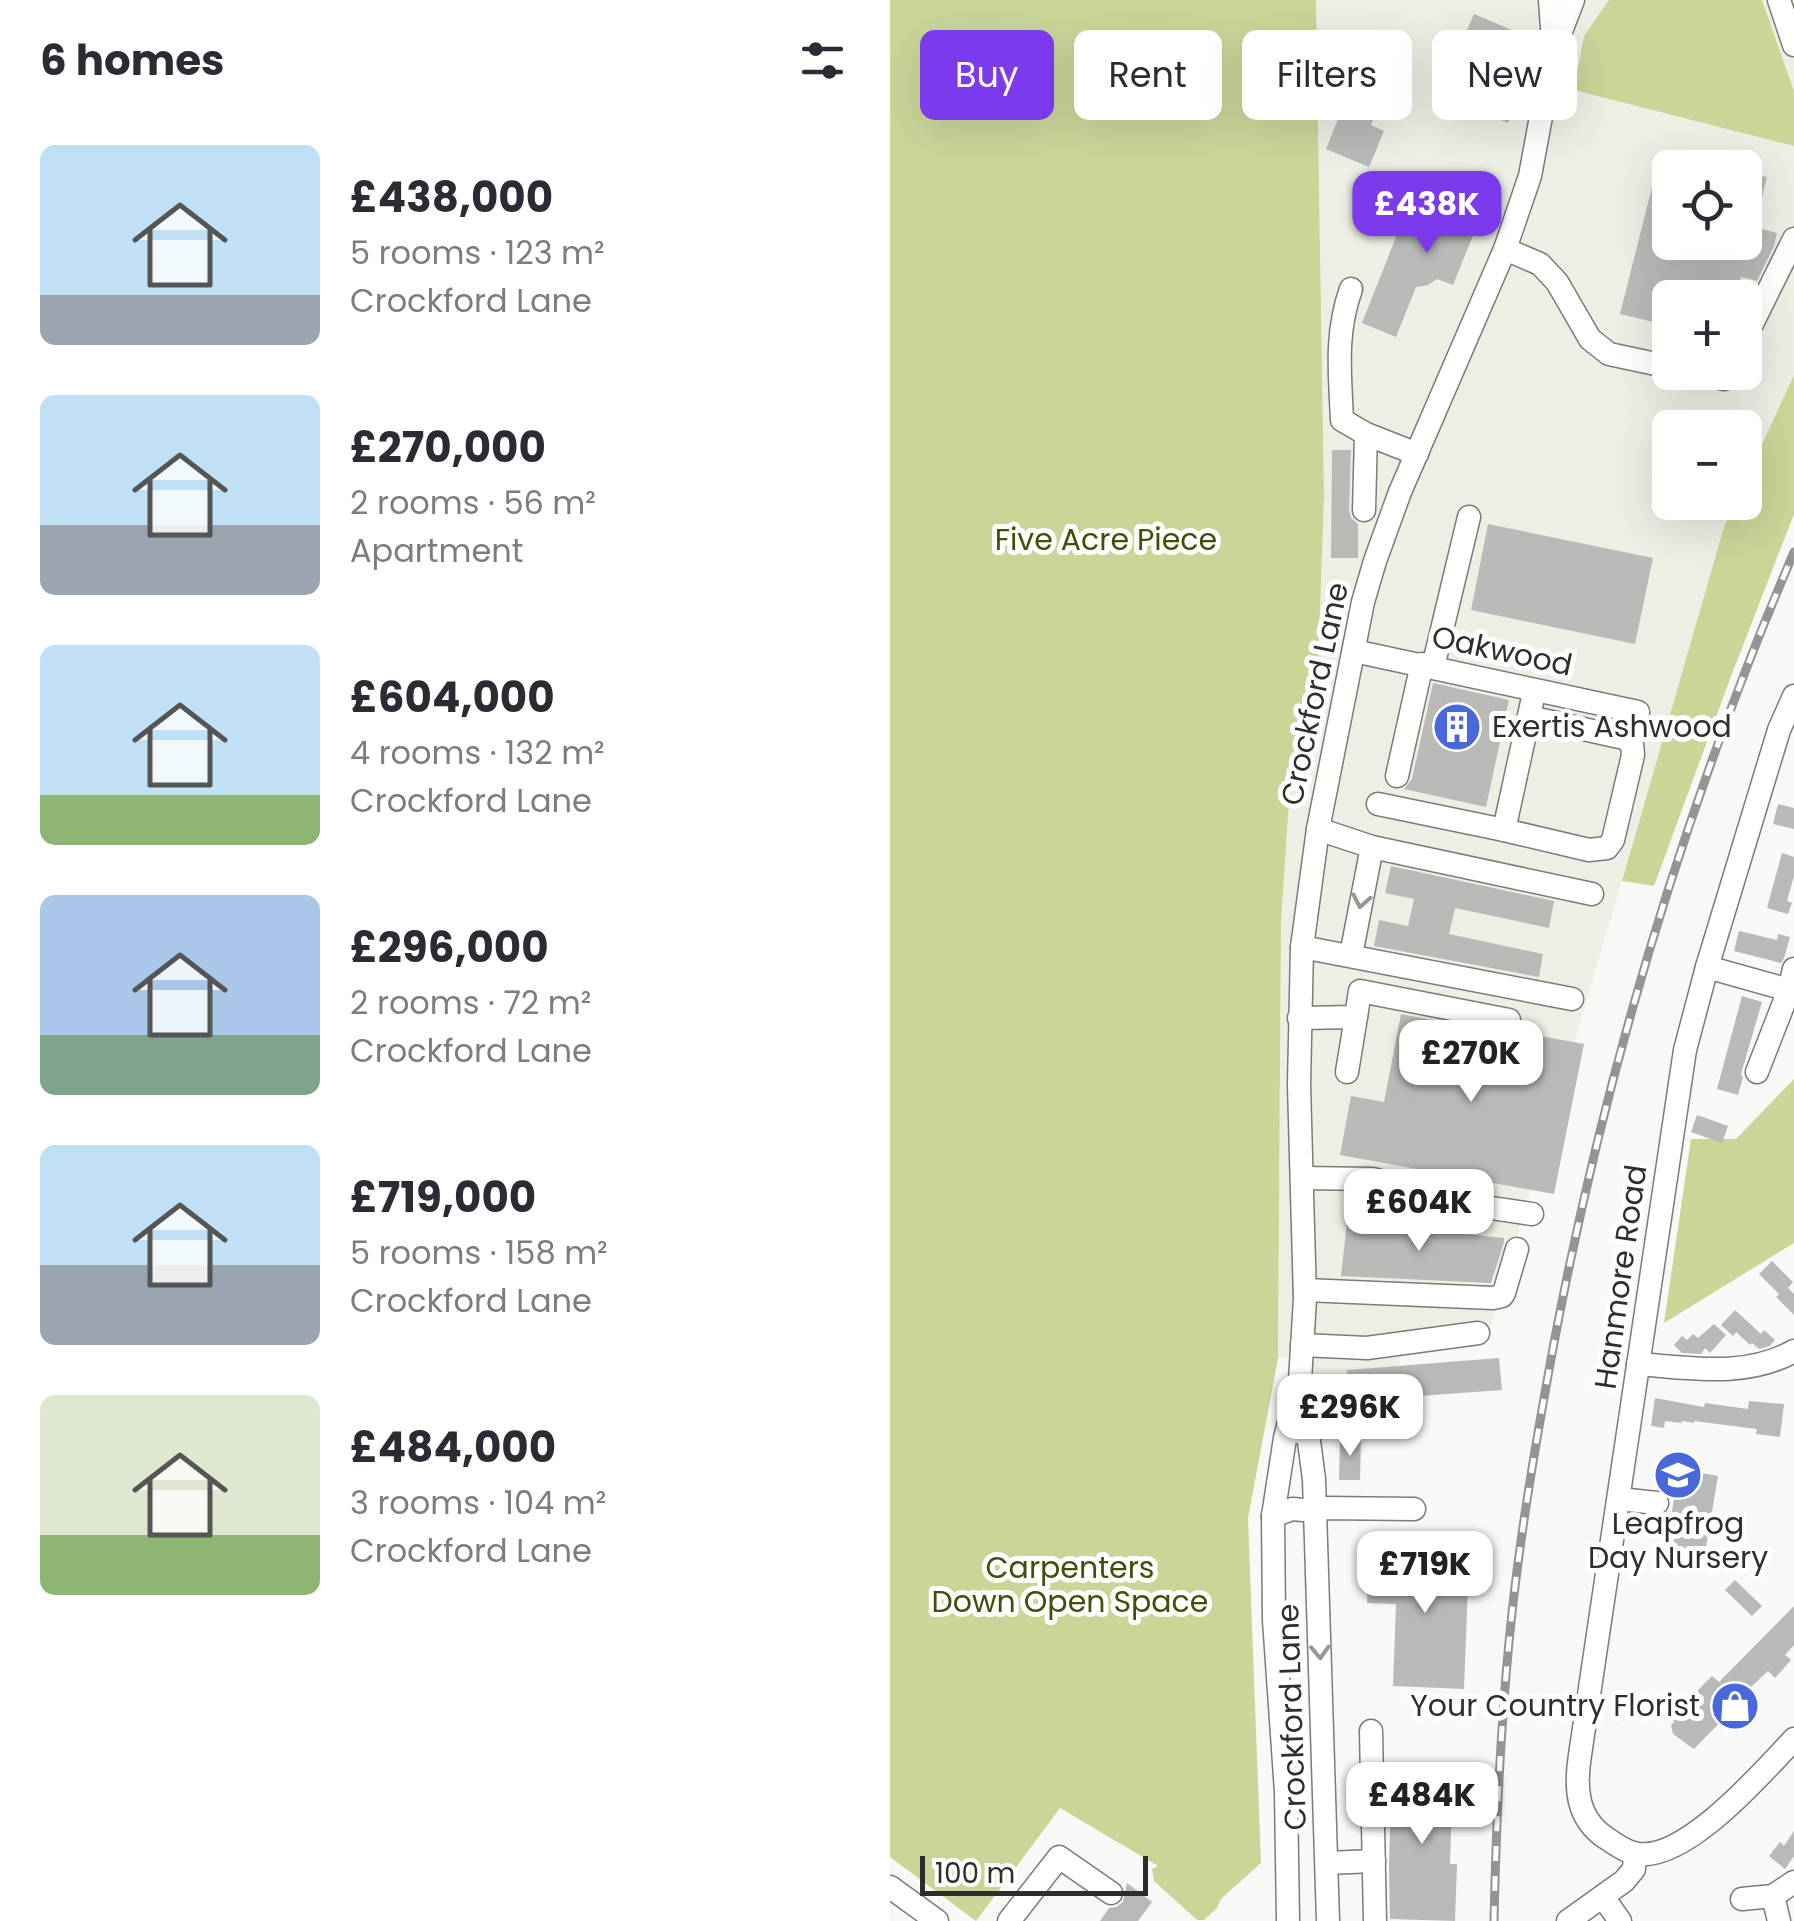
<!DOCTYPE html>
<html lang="en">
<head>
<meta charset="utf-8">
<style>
	body { margin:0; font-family:Poppins,sans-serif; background:#f2f2f3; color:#2b2b33; height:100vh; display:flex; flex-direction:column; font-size:38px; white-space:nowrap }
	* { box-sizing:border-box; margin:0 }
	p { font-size:32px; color:#7c7c81 }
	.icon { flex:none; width:55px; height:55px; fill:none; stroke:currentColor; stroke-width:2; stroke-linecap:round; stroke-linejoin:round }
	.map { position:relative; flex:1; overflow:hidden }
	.panel { display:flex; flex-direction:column; background:#fff; width:890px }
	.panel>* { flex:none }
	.hud { position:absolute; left:30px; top:30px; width:722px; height:90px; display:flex; gap:20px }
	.controls { position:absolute; left:762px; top:150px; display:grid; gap:20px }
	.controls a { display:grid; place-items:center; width:110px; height:110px; border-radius:15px; background:#fff; box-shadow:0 10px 40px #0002; font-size:50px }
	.scale { position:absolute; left:30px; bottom:25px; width:228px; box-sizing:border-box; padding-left:10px; border:5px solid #2e2e2d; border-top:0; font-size:28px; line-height:35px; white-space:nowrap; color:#2e2e2d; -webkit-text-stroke:8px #fff; paint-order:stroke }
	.price { position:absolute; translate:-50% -85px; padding:0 22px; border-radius:20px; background:#fff; color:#222; font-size:32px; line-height:65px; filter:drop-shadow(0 2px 5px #0008) }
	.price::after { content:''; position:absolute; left:50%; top:60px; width:30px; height:22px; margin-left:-15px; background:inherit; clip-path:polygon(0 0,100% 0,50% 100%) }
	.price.current { background:#7c3aed; color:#fff }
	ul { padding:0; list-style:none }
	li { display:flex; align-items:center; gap:30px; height:250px; padding:0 40px }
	li span { display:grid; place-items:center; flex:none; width:280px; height:200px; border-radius:15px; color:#555 }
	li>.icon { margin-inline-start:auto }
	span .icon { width:120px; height:120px; fill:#fffc; stroke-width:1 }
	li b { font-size:42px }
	h2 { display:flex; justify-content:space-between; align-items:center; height:120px; padding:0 40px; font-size:42px }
	.tag { padding:0 35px; border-radius:15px; background:#fff; box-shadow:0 10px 40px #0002; font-size:35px; line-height:90px }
	.tag.current { background:#7c3aed; color:#fff }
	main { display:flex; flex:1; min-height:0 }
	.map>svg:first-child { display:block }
	.built { fill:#edefe5; fill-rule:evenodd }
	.green { fill:#c9d698 }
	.building { fill:#b9bab7 }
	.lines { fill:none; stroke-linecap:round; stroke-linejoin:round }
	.minor-casing { stroke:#7b7b78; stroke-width:25 }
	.minor { stroke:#fff; stroke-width:22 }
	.rail-casing { stroke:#949492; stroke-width:9 }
	.rail { stroke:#fff; stroke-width:5; stroke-dasharray:15; stroke-linecap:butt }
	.oneway { stroke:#969696 }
	.labels { text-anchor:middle; stroke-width:10; stroke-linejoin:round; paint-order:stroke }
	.park-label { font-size:30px; fill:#444d0a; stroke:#fff }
	.street-label { font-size:30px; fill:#2e2e2d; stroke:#fff }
	.poi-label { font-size:30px; fill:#2e2e2d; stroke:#fff; text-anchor:start }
</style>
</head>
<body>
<main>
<section class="panel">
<h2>6 homes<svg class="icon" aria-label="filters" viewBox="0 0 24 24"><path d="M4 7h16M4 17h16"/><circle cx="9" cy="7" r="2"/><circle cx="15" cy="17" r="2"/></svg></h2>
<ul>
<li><span style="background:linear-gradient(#bfe0f5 75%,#9aa5b1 0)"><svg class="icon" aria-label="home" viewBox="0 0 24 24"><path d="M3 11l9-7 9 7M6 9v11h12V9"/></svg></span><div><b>£438,000</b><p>5 rooms · 123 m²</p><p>Crockford Lane</p></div></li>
<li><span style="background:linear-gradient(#bfe0f5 65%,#9aa5b1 0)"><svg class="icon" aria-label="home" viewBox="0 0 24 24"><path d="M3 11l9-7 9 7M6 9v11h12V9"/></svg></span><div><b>£270,000</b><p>2 rooms · 56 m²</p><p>Apartment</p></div></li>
<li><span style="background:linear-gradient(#bfe0f5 75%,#8fb573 0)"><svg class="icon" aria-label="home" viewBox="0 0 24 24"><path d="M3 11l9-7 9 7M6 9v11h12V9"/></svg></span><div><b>£604,000</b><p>4 rooms · 132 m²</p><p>Crockford Lane</p></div></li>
<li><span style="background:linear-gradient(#a9c7e8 70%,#7fa58c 0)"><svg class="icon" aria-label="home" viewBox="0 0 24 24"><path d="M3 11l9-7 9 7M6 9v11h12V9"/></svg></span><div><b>£296,000</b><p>2 rooms · 72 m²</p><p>Crockford Lane</p></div></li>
<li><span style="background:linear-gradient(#bfe0f5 60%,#9aa5b1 0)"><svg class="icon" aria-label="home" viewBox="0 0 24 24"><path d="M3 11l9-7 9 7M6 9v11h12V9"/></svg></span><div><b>£719,000</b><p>5 rooms · 158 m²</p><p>Crockford Lane</p></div></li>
<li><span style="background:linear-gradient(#dfe7d0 70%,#8fb573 0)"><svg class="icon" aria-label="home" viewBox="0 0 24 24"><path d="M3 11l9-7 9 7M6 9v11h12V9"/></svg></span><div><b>£484,000</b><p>3 rooms · 104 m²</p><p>Crockford Lane</p></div></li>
</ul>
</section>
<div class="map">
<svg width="904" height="1921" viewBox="0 0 904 1921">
	<rect width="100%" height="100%" fill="#f8f9f6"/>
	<!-- built -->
	<path class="built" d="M426,0H904V377L855,481V428H780V502L845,503L834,527L716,935L595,1345L510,1351V1392H418V1356L388,1358L391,922L399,801L427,697L434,496ZM780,168H855V242H780ZM780,298H855V372H780Z"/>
	<!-- green -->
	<g class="green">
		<polygon points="0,0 426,0 434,496 427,697 399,801 391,922 388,1358 358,1518 371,1863 331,1899 327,1908 314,1920 307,1920 264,1881 262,1869 268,1866 170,1808 86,1921 0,1857"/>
		<polygon points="719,0 872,0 904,91 904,146 684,90 694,36"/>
		<polygon points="904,375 904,514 840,679 764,886 732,881 834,527 845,503 855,502 855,481"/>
		<polygon points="904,1079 904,1243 774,1323 801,1139 846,1139"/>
	</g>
	<!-- building -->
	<g class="building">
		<polygon points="584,14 629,33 616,63 571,43"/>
		<polygon points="452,42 494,60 481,91 493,96 481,125 494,131 479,167 436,149 448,119 436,114 449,84 437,78"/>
		<polygon points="563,65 631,93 618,123 575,105 580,93 556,82"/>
		<polygon points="771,151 820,163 820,168 780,168 780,242 855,242 855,172 877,177 865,227 887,233 884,246 867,281 851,277 846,298 780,298 780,326 730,314"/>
		<polygon points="565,176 601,191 563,285 547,279 538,285 526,287 506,337 472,323 510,227 540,240"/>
		<polygon points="442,450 461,450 459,510 461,518 468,524 468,558 441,558"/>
		<polygon points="598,524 763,558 745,644 581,610"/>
		<polygon points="543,683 619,700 596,807 514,789 522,779"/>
		<polygon points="888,804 904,808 904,829 883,824"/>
		<polygon points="892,853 904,857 904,876 897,901 902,903 898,914 877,908"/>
		<polygon points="501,866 664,901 659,928 565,908 559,934 653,954 649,977 484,946 489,920 518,926 524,899 495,893"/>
		<polygon points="849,931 887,940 888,934 900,937 894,958 891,963 844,951"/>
		<polygon points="852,996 872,1002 851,1074 853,1077 848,1095 827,1089"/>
		<polygon points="511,1014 616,1035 628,1032 694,1044 664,1194 450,1155 461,1096 494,1102"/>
		<polygon points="807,1115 838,1126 832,1143 801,1132"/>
		<polygon points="457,1222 614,1238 614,1242 601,1283 451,1276"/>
		<polygon points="882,1261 903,1282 898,1288 904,1294 904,1315 886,1297 889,1294 869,1274"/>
		<polygon points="845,1310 871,1334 874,1330 885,1340 880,1346 869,1349 862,1343 860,1345 846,1332 843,1336 831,1325"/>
		<polygon points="824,1324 836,1335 820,1353 815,1348 811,1354 792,1353 784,1345 792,1336 797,1340 803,1334 808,1338"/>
		<polygon points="609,1358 612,1390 460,1401 457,1370"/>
		<polygon points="765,1398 814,1407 815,1403 858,1409 859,1401 894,1404 890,1437 866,1434 867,1429 804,1421 804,1423 792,1421 792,1423 775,1421 774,1428 761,1426"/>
		<polygon points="450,1438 471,1438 470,1480 449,1480"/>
		<polygon points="789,1469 828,1476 814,1559 775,1553"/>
		<polygon points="479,1554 579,1557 574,1689 503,1686 506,1604 477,1603"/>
		<polygon points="845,1580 872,1606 862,1616 835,1590"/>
		<polygon points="904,1606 904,1645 895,1655 901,1660 885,1678 878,1671 848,1699 851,1701 804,1749 783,1734 781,1725 784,1722 783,1720 791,1714 788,1710 822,1676 829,1682"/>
		<polygon points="502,1770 563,1772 560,1864 567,1864 565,1921 500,1919 499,1863"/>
		<polygon points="904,1831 904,1856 895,1869 879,1856 890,1842 894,1846"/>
		<polygon points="237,1883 262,1902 248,1921 210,1921 219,1908 226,1907 233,1902"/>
	</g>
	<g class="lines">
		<!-- minor casing -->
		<g class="minor-casing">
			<g id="minor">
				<polyline points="660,0 663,43"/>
				<polyline points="889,0 904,45"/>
				<polyline points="615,249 650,264 667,282 700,339 719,354 780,367"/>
				<path d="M461,289C445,334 450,373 452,420L476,434L527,454"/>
				<polyline points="855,338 904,239"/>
				<polyline points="804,372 834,379 838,372"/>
				<polyline points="474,510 476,434"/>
				<polyline points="464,651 748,712"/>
				<polyline points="543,667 579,517"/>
				<path d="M904,696L889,730L817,967L795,1050L690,1755C685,1787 686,1818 716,1838C724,1843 734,1851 744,1853C792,1866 873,1772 904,1739"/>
				<polyline points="507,776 532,664"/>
				<polyline points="488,804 614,830 642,702"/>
				<polyline points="428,829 482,847 702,894"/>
				<polyline points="614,830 699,850 717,848 723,840 743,755 742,744 734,738 639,717"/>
				<polyline points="412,947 682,999"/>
				<polyline points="461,955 482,847"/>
				<polyline points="817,967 899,990"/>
				<polyline points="409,1018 466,1017 470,991 619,1020"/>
				<polyline points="457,1072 466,1017"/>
				<polyline points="867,1072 899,990 904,969"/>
				<polyline points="413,1178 483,1179 561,1202 642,1214"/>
				<polyline points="415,1290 603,1298 612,1296 614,1293 627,1249"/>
				<polyline points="412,1345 477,1348 588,1333"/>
				<path d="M748,1364C802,1368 856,1378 904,1351"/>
				<polyline points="412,1389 424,1479 438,1921"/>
				<polyline points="407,1432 425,1424 505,1416"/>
				<polyline points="729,1499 767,1503"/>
				<polyline points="383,1516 402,1509 425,1511 434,1508 524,1509"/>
				<polyline points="481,1731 485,1921"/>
				<polyline points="437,1863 484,1861"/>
				<polyline points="0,1887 47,1921"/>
				<polyline points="883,1896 889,1921"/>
				<polyline points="713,1897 730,1921"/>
				<polyline points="852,1899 883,1896 904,1882"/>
				<polyline points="119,1921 169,1857 221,1893"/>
				<polyline points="398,1921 396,1792 384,1620 383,1516 395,1438 410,1380 415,1299 409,1085 412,947 428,829 473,602 485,561 510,492 615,249 640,176 663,52 683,0"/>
				<polyline points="678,1921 734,1881 744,1869 745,1854"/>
			</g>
		</g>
		<!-- minor -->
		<use href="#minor" class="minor"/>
		<!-- rail casing -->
		<g class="rail-casing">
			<path id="rail" d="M604,1921C606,1828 610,1735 619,1642C628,1547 644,1453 661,1359C712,1082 793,811 904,552"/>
		</g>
		<!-- rail -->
		<use href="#rail" class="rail"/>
	</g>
	<!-- one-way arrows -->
	<defs><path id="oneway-chevron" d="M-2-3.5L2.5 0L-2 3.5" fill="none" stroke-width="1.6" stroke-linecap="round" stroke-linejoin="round" transform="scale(2.5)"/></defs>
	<g class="oneway">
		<use href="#oneway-chevron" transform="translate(471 901) rotate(101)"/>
		<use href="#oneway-chevron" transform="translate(430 1652) rotate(88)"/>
	</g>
	<!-- icons -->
	<defs>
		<g id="building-disc" transform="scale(2.5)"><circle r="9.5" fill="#4868db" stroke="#fff"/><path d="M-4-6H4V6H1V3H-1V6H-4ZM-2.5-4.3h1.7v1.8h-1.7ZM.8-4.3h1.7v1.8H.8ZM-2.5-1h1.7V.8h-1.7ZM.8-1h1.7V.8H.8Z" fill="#fff"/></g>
		<g id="school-disc" transform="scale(2.5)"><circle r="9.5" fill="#4868db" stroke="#fff"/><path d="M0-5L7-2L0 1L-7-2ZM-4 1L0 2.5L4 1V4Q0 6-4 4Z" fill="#fff"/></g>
		<g id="shop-disc" transform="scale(2.5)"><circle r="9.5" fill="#4868db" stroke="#fff"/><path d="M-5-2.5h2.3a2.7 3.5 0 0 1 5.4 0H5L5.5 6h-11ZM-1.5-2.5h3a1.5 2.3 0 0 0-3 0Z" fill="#fff"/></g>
	</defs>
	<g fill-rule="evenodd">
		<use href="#building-disc" x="567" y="727"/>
		<use href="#school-disc" x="788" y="1475"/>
		<use href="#shop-disc" x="845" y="1706"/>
	</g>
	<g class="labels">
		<!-- park labels -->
		<g class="park-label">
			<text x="216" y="550">Five Acre Piece</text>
			<text x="180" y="1578">Carpenters<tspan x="180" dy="34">Down Open Space</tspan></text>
		</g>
		<!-- street labels -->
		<g class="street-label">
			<text transform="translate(612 651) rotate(12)" y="10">Oakwood</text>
			<text transform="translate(425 694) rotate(-78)" y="10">Crockford Lane</text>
			<text transform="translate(731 1277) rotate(-82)" y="10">Hanmore Road</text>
			<text transform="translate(402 1717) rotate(-92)" y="10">Crockford Lane</text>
		</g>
		<!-- poi labels -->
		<g class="poi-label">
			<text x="602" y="737">Exertis Ashwood</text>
			<text x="788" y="1534" text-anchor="middle">Leapfrog<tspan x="788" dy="34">Day Nursery</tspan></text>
			<text x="810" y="1716" text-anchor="end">Your Country Florist</text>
		</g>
	</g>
</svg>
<div class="controls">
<a><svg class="icon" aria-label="locate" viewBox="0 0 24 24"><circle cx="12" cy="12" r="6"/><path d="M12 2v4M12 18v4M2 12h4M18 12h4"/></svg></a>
<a>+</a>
<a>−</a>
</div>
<div class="scale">100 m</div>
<b class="price current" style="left:537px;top:256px">£438K</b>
<b class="price" style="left:581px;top:1105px">£270K</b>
<b class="price" style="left:529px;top:1254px">£604K</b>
<b class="price" style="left:460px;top:1459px">£296K</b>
<b class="price" style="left:535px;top:1616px">£719K</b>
<b class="price" style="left:532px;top:1847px">£484K</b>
<div class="hud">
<a class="tag current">Buy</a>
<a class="tag">Rent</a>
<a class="tag">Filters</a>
<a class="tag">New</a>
</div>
</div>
</main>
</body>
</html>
